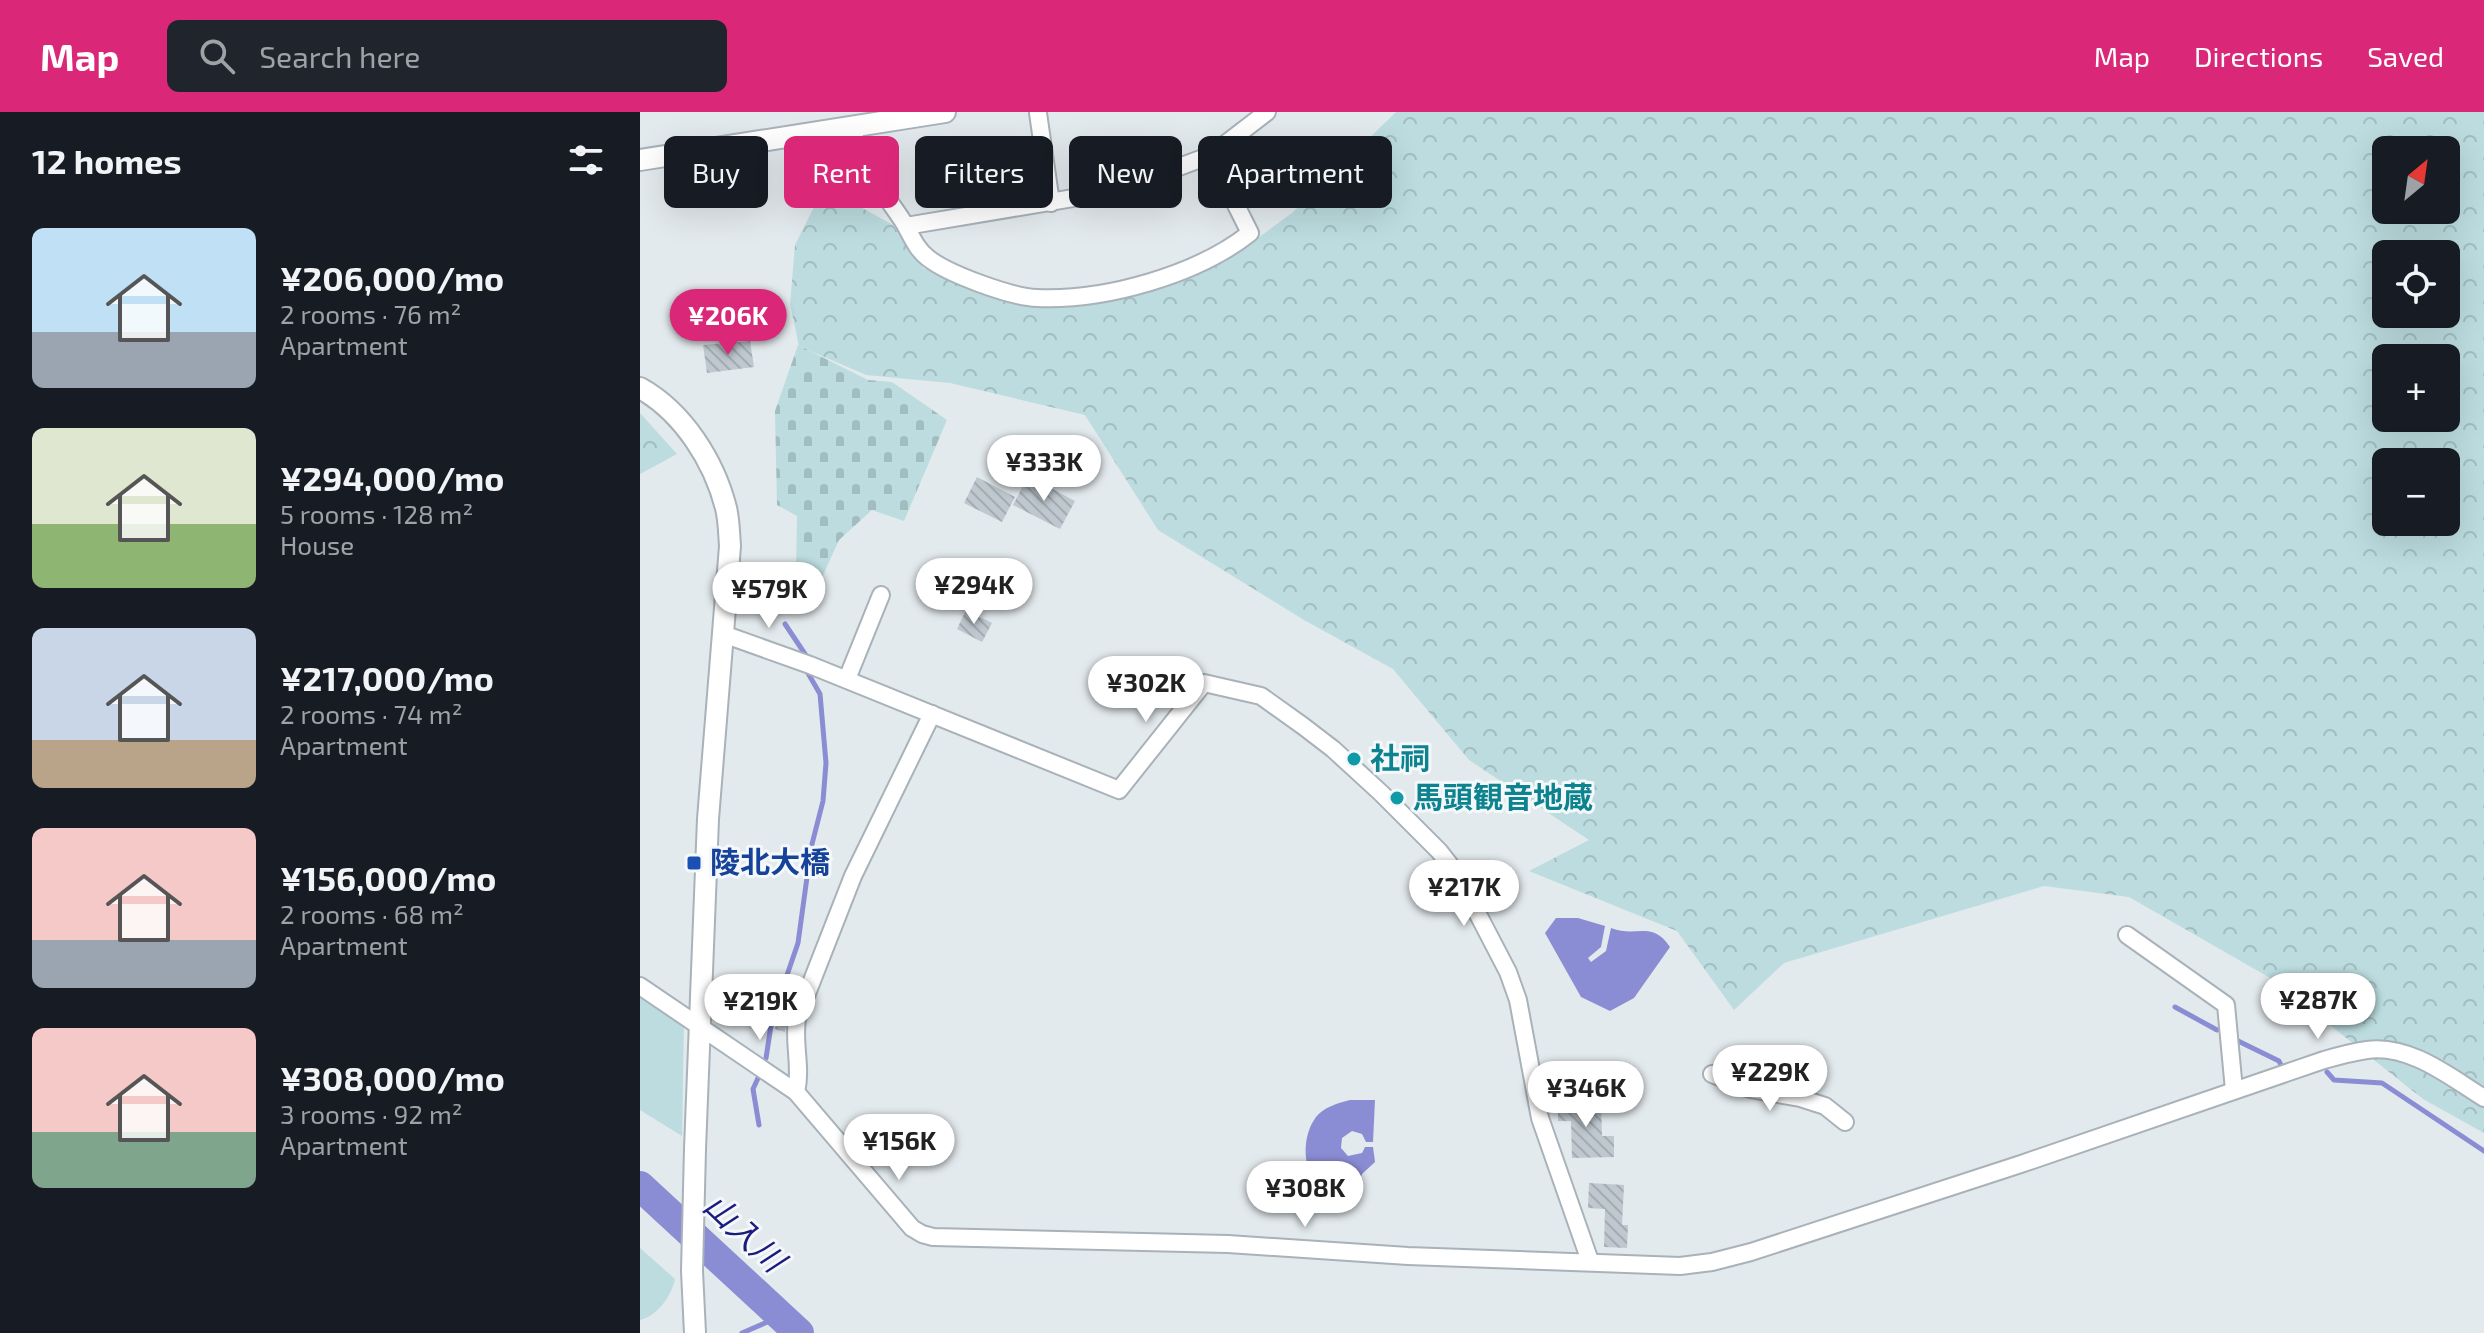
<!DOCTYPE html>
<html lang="en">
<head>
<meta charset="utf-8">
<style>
	body { margin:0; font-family:"Exo 2","Noto Sans JP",sans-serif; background:#20242c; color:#f1f3f6; height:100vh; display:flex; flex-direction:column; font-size:30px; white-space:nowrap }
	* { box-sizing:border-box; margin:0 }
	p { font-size:26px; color:#9ea1a6 }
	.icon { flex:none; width:44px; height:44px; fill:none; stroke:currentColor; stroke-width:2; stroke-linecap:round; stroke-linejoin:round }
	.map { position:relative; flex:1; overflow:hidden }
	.sheet { display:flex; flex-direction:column; background:#171b24; width:640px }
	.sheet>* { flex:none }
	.guide { position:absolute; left:24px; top:24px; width:760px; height:72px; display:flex; gap:16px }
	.needle { width:52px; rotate:29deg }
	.fabs { position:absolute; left:1732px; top:24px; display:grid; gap:16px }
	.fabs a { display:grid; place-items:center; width:88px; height:88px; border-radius:12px; background:#171b24; box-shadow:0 8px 32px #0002; font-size:40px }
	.price { position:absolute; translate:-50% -68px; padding:0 18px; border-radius:28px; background:#fff; color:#222; font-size:26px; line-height:52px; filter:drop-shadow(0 2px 4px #0008) }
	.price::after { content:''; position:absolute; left:50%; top:48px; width:24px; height:18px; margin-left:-12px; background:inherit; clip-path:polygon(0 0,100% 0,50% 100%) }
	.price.on { background:#db2777; color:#fff }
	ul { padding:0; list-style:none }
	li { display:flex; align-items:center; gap:24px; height:200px; padding:0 32px }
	li span { display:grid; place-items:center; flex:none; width:224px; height:160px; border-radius:12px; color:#555 }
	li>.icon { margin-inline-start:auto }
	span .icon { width:96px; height:96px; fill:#fffc; stroke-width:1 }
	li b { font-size:34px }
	h2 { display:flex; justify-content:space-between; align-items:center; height:96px; padding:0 32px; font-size:34px }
	.chip { padding:0 28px; border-radius:12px; background:#171b24; box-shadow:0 8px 32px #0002; font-size:28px; line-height:72px }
	.chip.on { background:#db2777; color:#fff }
	header { display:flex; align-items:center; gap:48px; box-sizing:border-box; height:112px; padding:0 40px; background:#db2777; color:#fff }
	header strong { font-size:38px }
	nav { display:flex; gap:44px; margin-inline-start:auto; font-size:28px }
	.search { width:560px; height:72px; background:#20242c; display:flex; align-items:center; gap:20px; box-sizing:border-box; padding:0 28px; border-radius:12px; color:#9ea1a6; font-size:30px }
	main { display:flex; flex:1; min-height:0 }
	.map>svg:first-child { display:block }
	.forest { fill:url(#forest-crowns); fill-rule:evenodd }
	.cemetery { fill:url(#cemetery-stones) }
	.park { fill:#bcdcdf }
	.water { fill:#8a8dd3 }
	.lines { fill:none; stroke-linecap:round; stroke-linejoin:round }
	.stream { stroke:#8a8dd3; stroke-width:5 }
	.river { stroke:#8a8dd3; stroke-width:30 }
	.building { fill:url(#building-back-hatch) }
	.minor-casing { stroke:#a9b2b9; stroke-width:20 }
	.tertiary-casing { stroke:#a9b2b9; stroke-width:24 }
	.minor { stroke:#fff; stroke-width:16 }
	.tertiary { stroke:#fff; stroke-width:20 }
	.culture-dot { fill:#0f9aa8; stroke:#f4f8fa; stroke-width:3 }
	.transit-dot { fill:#1a4fb4; stroke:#f4f8fa; stroke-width:3 }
	.labels { text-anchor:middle; stroke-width:6; stroke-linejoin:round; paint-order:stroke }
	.culture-label { font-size:30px; font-weight:bold; fill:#0d838f; stroke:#f4f8fa; text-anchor:start }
	.transit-label { font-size:30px; font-weight:bold; fill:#164399; stroke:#f4f8fa; text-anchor:start }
	.water-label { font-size:32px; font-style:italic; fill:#1a1c7d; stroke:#f4f8fa }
</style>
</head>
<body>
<header>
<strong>Map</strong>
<div class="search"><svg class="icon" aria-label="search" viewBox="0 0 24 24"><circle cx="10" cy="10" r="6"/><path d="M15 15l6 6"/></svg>Search here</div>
<nav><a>Map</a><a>Directions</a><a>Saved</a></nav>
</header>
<main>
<section class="sheet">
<h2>12 homes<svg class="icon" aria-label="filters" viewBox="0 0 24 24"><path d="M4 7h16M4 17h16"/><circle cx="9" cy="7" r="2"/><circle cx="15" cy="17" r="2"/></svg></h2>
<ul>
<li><span style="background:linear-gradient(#bfe0f5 65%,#9aa5b1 0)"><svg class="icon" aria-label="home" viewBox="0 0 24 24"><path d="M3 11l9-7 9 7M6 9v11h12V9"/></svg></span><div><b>¥206,000/mo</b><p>2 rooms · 76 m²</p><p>Apartment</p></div></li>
<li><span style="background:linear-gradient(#dfe7d0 60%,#8fb573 0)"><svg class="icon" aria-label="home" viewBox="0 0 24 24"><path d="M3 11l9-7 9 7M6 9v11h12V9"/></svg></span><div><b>¥294,000/mo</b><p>5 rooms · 128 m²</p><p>House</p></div></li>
<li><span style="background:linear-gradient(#c9d6e8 70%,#b9a48a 0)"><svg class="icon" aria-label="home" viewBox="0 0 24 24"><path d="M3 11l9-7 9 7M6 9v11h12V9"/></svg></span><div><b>¥217,000/mo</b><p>2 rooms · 74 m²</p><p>Apartment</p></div></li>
<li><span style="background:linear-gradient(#f6c9c9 70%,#9aa5b1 0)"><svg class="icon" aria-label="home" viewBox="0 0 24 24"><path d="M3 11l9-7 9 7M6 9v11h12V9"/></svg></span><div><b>¥156,000/mo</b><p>2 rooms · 68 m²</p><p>Apartment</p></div></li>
<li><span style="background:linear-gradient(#f6c9c9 65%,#7fa58c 0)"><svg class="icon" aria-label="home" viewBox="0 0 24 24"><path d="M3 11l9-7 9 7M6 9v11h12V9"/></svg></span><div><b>¥308,000/mo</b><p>3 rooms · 92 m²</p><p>Apartment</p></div></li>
</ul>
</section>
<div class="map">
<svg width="1844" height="1221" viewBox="0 0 1844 1221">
	<defs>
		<pattern id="forest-crowns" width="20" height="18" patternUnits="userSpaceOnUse" patternTransform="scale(2)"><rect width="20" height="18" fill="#bcdcdf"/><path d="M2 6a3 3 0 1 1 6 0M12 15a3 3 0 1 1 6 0" fill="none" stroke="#a1bdc0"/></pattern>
		<pattern id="cemetery-stones" width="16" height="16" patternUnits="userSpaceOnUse" patternTransform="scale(2)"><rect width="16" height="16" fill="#bcdcdf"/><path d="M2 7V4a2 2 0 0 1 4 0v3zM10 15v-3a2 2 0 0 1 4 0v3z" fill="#a1bdc0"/></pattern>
		<pattern id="building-back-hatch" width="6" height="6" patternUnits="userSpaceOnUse" patternTransform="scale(2)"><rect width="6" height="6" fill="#bec8ce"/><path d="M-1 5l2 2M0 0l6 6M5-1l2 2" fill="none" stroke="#a3acb2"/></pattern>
	</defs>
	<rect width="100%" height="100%" fill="#e3eaed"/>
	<!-- forest -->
	<g class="forest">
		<path d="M756,0H1844V1021L1783,987L1632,867L1489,785L1404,774L1144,851L1094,898L1037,819L889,759L949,728L829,648L753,557L664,508L518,418L445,303L310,271L226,263L159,234L150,192L155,133L179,85L197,82L253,113L283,156L343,182L400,194L445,191L488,183L539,169L585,150L652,101ZM1746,38H1806V98H1746ZM1746,142H1806V202H1746ZM1746,246H1806V306H1746ZM1746,350H1806V410H1746Z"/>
		<polygon points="0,301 37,342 0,362"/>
	</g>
	<!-- cemetery -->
	<polygon class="cemetery" points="158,233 228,268 252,270 307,308 264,409 232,398 199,428 179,472 156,459 157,404 137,393 135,299"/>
	<!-- park -->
	<g class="park">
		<polygon points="0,881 44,909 42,1024 0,998"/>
		<path d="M0,1136L35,1167C31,1185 17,1204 0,1208Z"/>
	</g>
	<!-- water -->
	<g class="water">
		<path d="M916,806H938L965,814L961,835L948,846L951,850L966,839L971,816C996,826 1012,808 1030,835L994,886L970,899L941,885L905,821Z"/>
		<path d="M710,988H735L733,1030H726L722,1022L712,1019L702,1026L701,1036L708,1044L722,1041L725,1035H733L735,1050L722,1062L712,1091C670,1094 653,1036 676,1005C684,995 698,991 710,988Z"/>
	</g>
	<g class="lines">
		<!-- stream -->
		<g class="stream">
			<polyline points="1535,895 1577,918"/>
			<polyline points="1594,927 1639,949 1642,955 1647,953"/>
			<polyline points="126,946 132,907 158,831 171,736 183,689 186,651 180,582 165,556 167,545 145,512"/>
			<polyline points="1687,960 1694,968 1742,971 1844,1039"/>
			<polyline points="119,964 113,977 119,1013"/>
			<polyline points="102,1221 139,1205"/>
		</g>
		<!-- river -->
		<polyline class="river" points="0,1074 159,1221"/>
	</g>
	<!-- building -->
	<g class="building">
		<polygon points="110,229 114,255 67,261 63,233"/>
		<polygon points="388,364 435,389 420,417 373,393"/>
		<polygon points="337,365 375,385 362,410 324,391"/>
		<polygon points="326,498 352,511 342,530 317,517"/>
		<polygon points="152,864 161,867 147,903 145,920 135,917"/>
		<polygon points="918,988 961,988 962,1024 974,1024 974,1045 932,1046 931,1009 918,1009"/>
		<polygon points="949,1071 984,1073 982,1113 988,1113 987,1136 964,1135 965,1097 948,1096"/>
	</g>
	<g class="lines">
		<!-- minor casing -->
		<g class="minor-casing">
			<g id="minor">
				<polyline points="398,1 411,91"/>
				<path d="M211,15C216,28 220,42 227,55C237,74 252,92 264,111C271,123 276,137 288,146C308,162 371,185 397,186C465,189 557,163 610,121L571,43L627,0"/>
				<polyline points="266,114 475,79 571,43"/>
				<polyline points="83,522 170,553 479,678 564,571 621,584 663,614 693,637 741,681 799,739 817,762 868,860 878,888 900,1006 950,1149"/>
				<polyline points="207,567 241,483"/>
				<polyline points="1487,823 1586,893 1594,978"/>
				<path d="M0,874L156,980L272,1116L282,1122L293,1125L588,1132L768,1144L1040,1154L1072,1150L1111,1140L1381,1052L1684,948C1698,944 1713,940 1727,938C1770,932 1810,965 1844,986"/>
				<polyline points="1072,962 1110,977 1160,986 1185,994 1205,1010"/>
				<path d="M156,980C162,955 153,932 157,907L213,764L292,602"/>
			</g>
		</g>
		<!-- tertiary casing -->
		<g class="tertiary-casing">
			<g id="tertiary">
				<polyline points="0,48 305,0"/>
				<path d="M0,276C43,300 74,349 86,396C89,408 89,421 90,434L68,707L55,1037L52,1159L55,1221"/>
			</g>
		</g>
		<!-- minor -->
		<use href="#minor" class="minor"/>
		<!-- tertiary -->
		<use href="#tertiary" class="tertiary"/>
	</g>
	<!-- markers -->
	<g class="culture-dot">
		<circle cx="714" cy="647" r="8"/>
		<circle cx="757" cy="686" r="8"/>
	</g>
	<rect class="transit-dot" x="46" y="743" width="16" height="16" rx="4"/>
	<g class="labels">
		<!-- culture labels -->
		<g class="culture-label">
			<text x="730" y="657">社祠</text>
			<text x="773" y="696">馬頭観音地蔵</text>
		</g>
		<!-- transit labels -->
		<g class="transit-label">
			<text x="70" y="761">陵北大橋</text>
		</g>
		<!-- water labels -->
		<g class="water-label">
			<text transform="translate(104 1121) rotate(43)" y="11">山入川</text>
		</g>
	</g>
</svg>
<div class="fabs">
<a><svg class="needle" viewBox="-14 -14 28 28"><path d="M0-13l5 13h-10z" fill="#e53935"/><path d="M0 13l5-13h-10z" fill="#9ea1a6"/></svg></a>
<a><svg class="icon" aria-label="locate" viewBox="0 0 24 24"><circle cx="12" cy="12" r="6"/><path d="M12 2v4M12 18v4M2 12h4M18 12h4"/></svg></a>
<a>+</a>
<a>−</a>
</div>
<b class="price on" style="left:88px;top:245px">¥206K</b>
<b class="price" style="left:404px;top:391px">¥333K</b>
<b class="price" style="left:334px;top:514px">¥294K</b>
<b class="price" style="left:129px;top:518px">¥579K</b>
<b class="price" style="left:506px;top:612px">¥302K</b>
<b class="price" style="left:824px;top:816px">¥217K</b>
<b class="price" style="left:1678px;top:929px">¥287K</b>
<b class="price" style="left:120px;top:930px">¥219K</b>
<b class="price" style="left:1130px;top:1001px">¥229K</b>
<b class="price" style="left:946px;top:1017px">¥346K</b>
<b class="price" style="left:259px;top:1070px">¥156K</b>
<b class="price" style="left:665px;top:1117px">¥308K</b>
<div class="guide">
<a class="chip">Buy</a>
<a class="chip on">Rent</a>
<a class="chip">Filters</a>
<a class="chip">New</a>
<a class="chip">Apartment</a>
</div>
</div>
</main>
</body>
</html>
